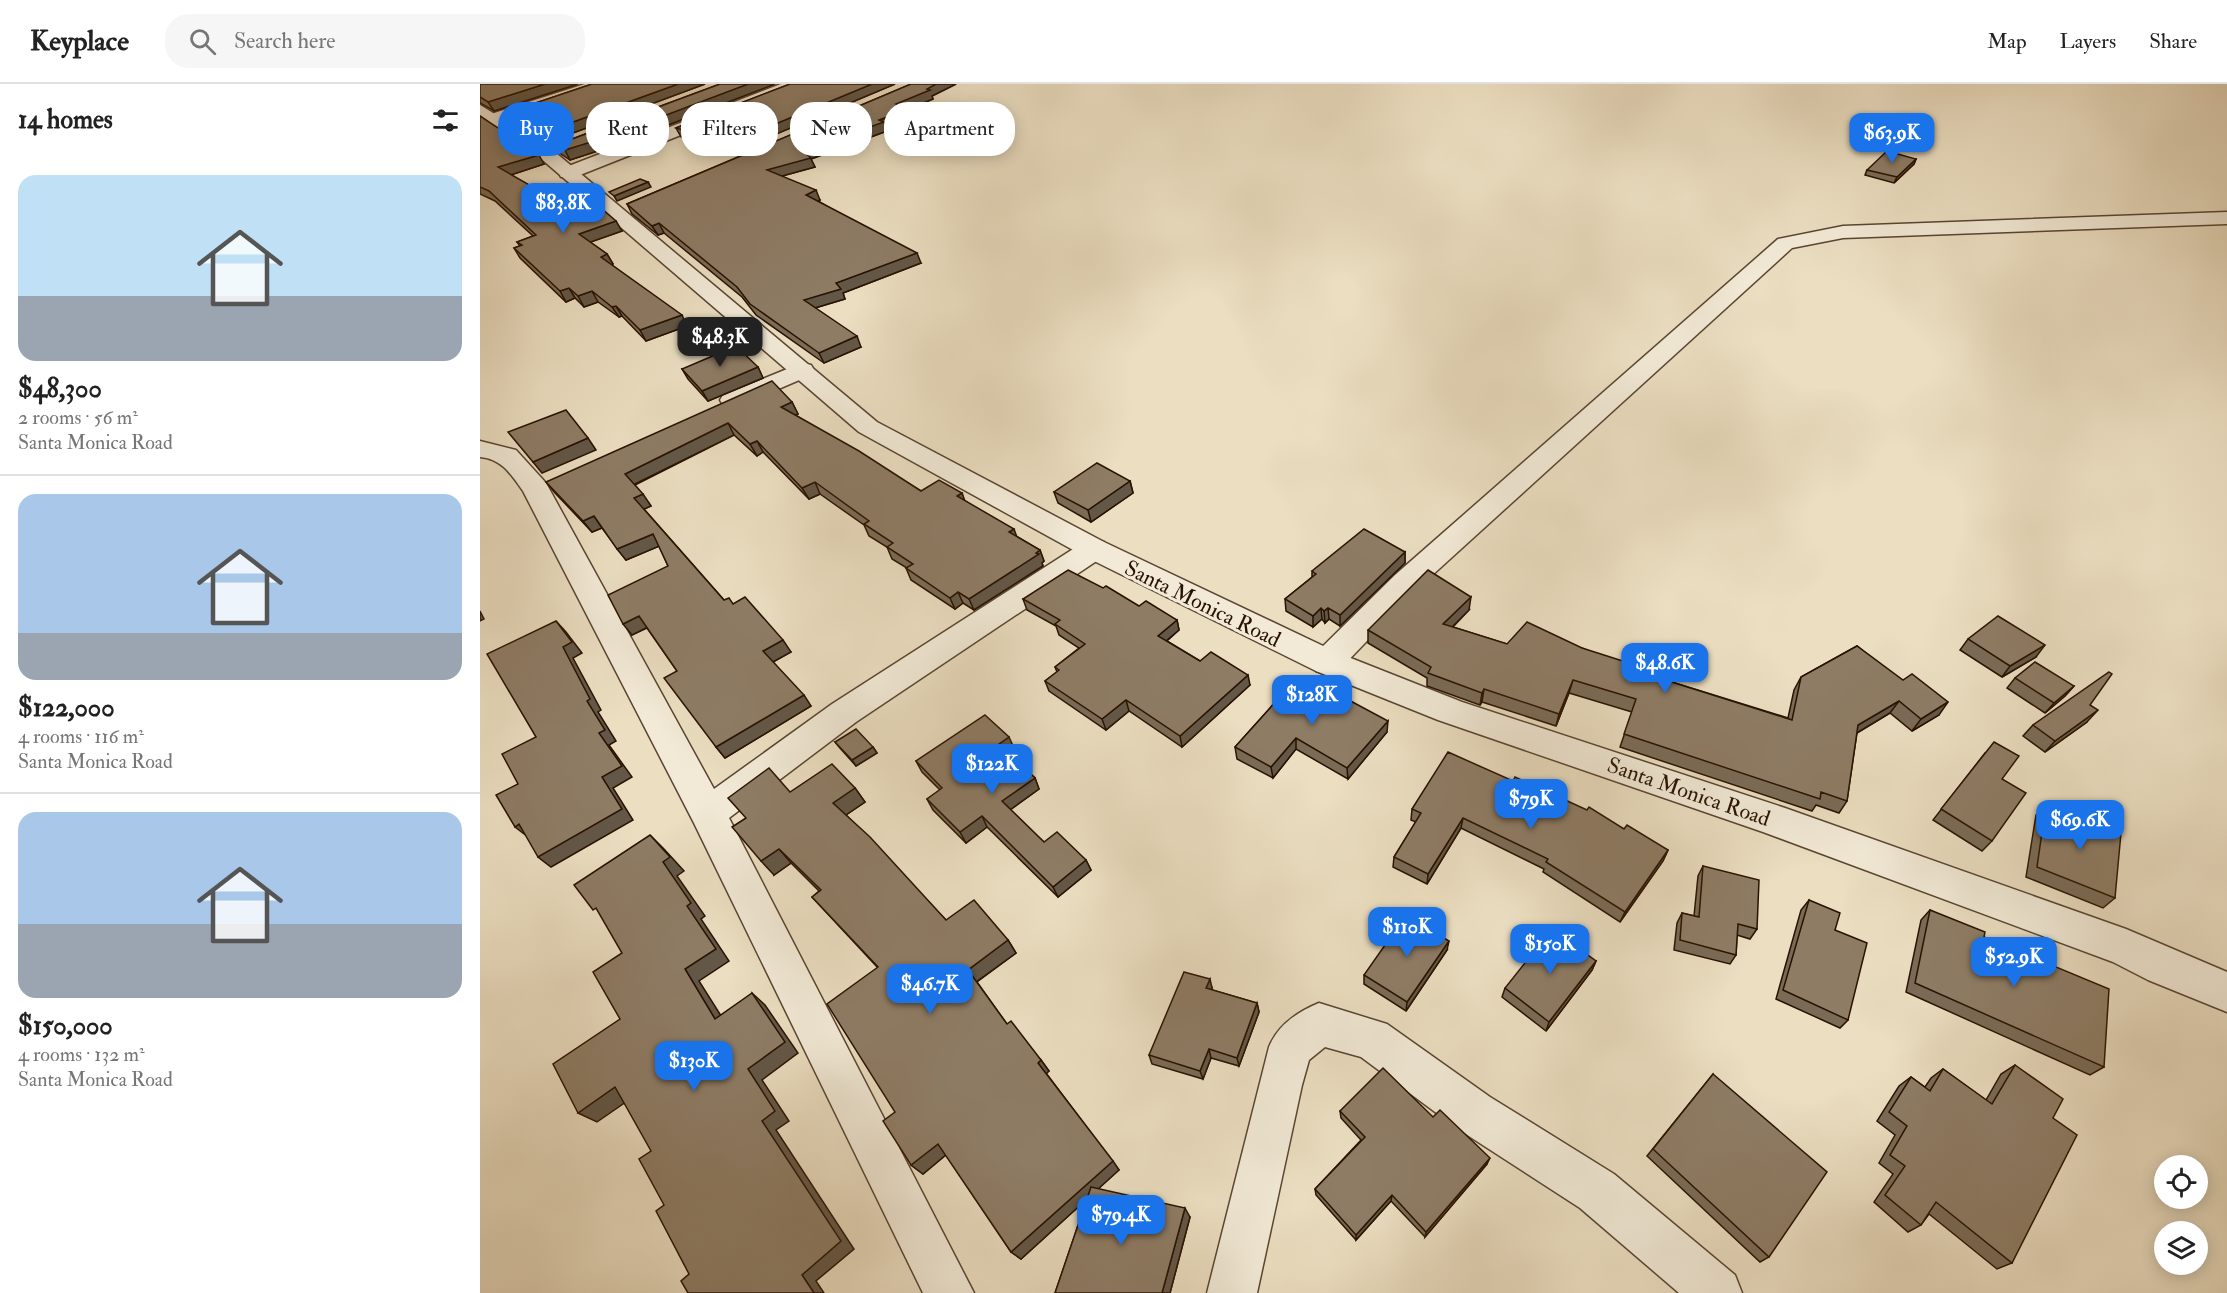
<!DOCTYPE html>
<html lang="en">
<head>
<meta charset="utf-8">
<style>
	body { margin:0; font-family:"IM FELL Double Pica",serif; background:#f6f6f6; color:#222; height:100vh; display:flex; flex-direction:column; font-size:22px; white-space:nowrap }
	* { box-sizing:border-box; margin:0 }
	p { font-size:20px; color:#767676 }
	.icon { flex:none; width:33px; height:33px; fill:none; stroke:currentColor; stroke-width:2; stroke-linecap:round; stroke-linejoin:round }
	.map { position:relative; flex:1; overflow:hidden }
	.side { display:flex; flex-direction:column; background:#fff; width:480px }
	.side>* { flex:none }
	.banner { position:absolute; left:18px; top:18px; width:570px; height:54px; display:flex; gap:12px }
	.controls { position:absolute; left:1674px; top:1071px; display:grid; gap:12px }
	.controls a { display:grid; place-items:center; width:54px; height:54px; border-radius:50%; background:#fff; box-shadow:0 3px 15px #0003; font-size:30px }
	.price { position:absolute; translate:-50% -51px; padding:0 14px; border-radius:12px; background:#1a73e8; color:#fff; font-size:20px; line-height:39px; filter:drop-shadow(0 2px 3px #0008) }
	.price::after { content:''; position:absolute; left:50%; top:36px; width:18px; height:14px; margin-left:-9px; background:inherit; clip-path:polygon(0 0,100% 0,50% 100%) }
	.price.active { background:#222; color:#fff }
	ul { padding:0; list-style:none }
	li { display:grid; align-content:center; gap:12px; height:318px; padding:0 18px }
	li+li { border-top:2px solid #e0e0e0 }
	li span { display:grid; place-items:center; height:186px; border-radius:18px; color:#555 }
	li>.icon { margin-inline-start:auto }
	span .icon { width:108px; height:108px; fill:#fffc; stroke-width:1 }
	li b { font-size:26px }
	h2 { display:flex; justify-content:space-between; align-items:center; height:72px; padding:0 18px; font-size:26px }
	.tag { padding:0 21px; border-radius:24px; background:#fff; box-shadow:0 3px 15px #0003; font-size:21px; line-height:54px }
	.tag.active { background:#1a73e8; color:#fff }
	header { display:flex; align-items:center; gap:36px; box-sizing:border-box; height:84px; padding:0 30px; background:#fff; border-bottom:2px solid #e0e0e0 }
	header strong { font-size:28px }
	nav { display:flex; gap:33px; margin-inline-start:auto; font-size:21px }
	.search { width:420px; height:54px; background:#f6f6f6; display:flex; align-items:center; gap:15px; box-sizing:border-box; padding:0 21px; border-radius:24px; color:#767676; font-size:22px }
	main { display:flex; flex:1; min-height:0 }
	.map>svg:first-child { display:block }
	.lines { fill:none; stroke-linecap:round; stroke-linejoin:round }
	.minor-casing { stroke:#5a4532; stroke-width:3 }
	.tertiary-casing { stroke:#5a4532; stroke-width:3 }
	.minor { fill:#f2ead7; fill-rule:evenodd }
	.tertiary { fill:#f2ead7; fill-rule:evenodd }
	.wall { fill:#7a6b57; stroke:#291202; stroke-width:1.5 }
	.shaded-wall { fill:#635747; stroke:#291202; stroke-width:1.5 }
	.building { fill:#8e7c65; stroke:#291202; stroke-width:1.5 }
	.labels { text-anchor:middle; stroke-width:6; stroke-linejoin:round; paint-order:stroke }
	.street-label { font-size:22px; fill:#291202; stroke:#f2ead7 }
</style>
</head>
<body>
<header>
<strong>Keyplace</strong>
<div class="search"><svg class="icon" aria-label="search" viewBox="0 0 24 24"><circle cx="10" cy="10" r="6"/><path d="M15 15l6 6"/></svg>Search here</div>
<nav><a>Map</a><a>Layers</a><a>Share</a></nav>
</header>
<main>
<section class="side">
<h2>14 homes<svg class="icon" aria-label="filters" viewBox="0 0 24 24"><path d="M4 7h16M4 17h16"/><circle cx="9" cy="7" r="2"/><circle cx="15" cy="17" r="2"/></svg></h2>
<ul>
<li><span style="background:linear-gradient(#bfe0f5 65%,#9aa5b1 0)"><svg class="icon" aria-label="home" viewBox="0 0 24 24"><path d="M3 11l9-7 9 7M6 9v11h12V9"/></svg></span><div><b>$48,300</b><p>2 rooms · 56 m²</p><p>Santa Monica Road</p></div></li>
<li><span style="background:linear-gradient(#a9c7e8 75%,#9aa5b1 0)"><svg class="icon" aria-label="home" viewBox="0 0 24 24"><path d="M3 11l9-7 9 7M6 9v11h12V9"/></svg></span><div><b>$122,000</b><p>4 rooms · 116 m²</p><p>Santa Monica Road</p></div></li>
<li><span style="background:linear-gradient(#a9c7e8 60%,#9aa5b1 0)"><svg class="icon" aria-label="home" viewBox="0 0 24 24"><path d="M3 11l9-7 9 7M6 9v11h12V9"/></svg></span><div><b>$150,000</b><p>4 rooms · 132 m²</p><p>Santa Monica Road</p></div></li>
</ul>
</section>
<div class="map">
<svg width="1747" height="1209" viewBox="0 0 1747 1209">
	<rect width="100%" height="100%" fill="#ebdec1"/>
	<filter id="stains"><feTurbulence type="fractalNoise" baseFrequency=".00333" numOctaves="4"/><feColorMatrix values="0 0 0 0 .2 0 0 0 0 .09 0 0 0 0 .02 0 0 0 .5 -.17"/></filter>
	<radialGradient id="worn" r=".72"><stop offset=".6" stop-color="#630" stop-opacity="0"/><stop offset="1" stop-color="#630" stop-opacity=".3"/></radialGradient>
	<g class="lines">
		<!-- minor casing -->
		<g class="minor-casing">
			<g id="minor">
				<polygon points="105,0 129,0 127,3 20,39 14,40 5,35 8,31"/>
				<polygon points="301,0 324,0 322,3 95,93 81,93 79,89 81,85"/>
				<polygon points="1747,128 1747,140 1363,154 1312,164 937,505 858,587 847,590 836,587 831,578 836,569 915,491 1298,155 1363,142"/>
				<polygon points="322,279 331,281 334,286 331,291 261,321 252,323 243,321 240,316 243,311"/>
				<path d="M0,357L36,366L66,399L234,705L352,620L604,458L614,455L624,458L629,465L624,472L376,638L249,734L494,1209H443L214,739L43,407C31,390 22,375 0,373Z"/>
				<path d="M839,919L907,940L1010,1013L1134,1090L1255,1191L1262,1209H1199L1100,1124L978,1045L881,973L845,963L829,976L822,1001L777,1209H727L789,963C798,941 817,928 839,919Z"/>
			</g>
		</g>
		<!-- tertiary casing -->
		<g class="tertiary-casing">
			<polygon id="tertiary" points="0,21 70,64 397,338 624,458 858,569 982,618 1305,724 1646,845 1747,888 1747,928 1668,896 1633,878 1283,748 958,636 836,587 604,472 379,348 58,72 0,34"/>
		</g>
		<!-- minor -->
		<use href="#minor" class="minor"/>
		<!-- tertiary -->
		<use href="#tertiary" class="tertiary"/>
	</g>
	<!-- wall -->
	<g class="wall">
		<polygon points="0,0 98,0 14,27 0,19"/>
		<polygon points="112,0 225,0 66,59 31,38 26,29"/>
		<polygon points="240,0 295,0 136,61 90,76 81,70 76,61"/>
		<polygon points="310,0 415,0 251,69 201,53 196,44"/>
		<polygon points="431,0 476,0 452,12 453,15 428,25 431,34 406,44 407,47 331,75 335,83 302,92 340,116 338,117 441,179 363,209 365,215 335,224 381,263 344,279 276,231 262,213 184,149 178,151 152,130 147,120"/>
		<polygon points="0,32 64,80 31,91 77,117 142,147 110,158 127,170 133,180 132,181 207,242 166,257 142,232 139,233 118,218 104,223 95,214 86,218 40,174 34,164 40,162 37,158 53,152 15,117 0,110"/>
		<polygon points="1436,75 1434,80 1414,99 1385,91 1387,86"/>
		<polygon points="278,283 283,294 228,317 208,295 202,285"/>
		<polygon points="312,318 318,330 315,331 441,407 482,409 484,416 536,452 560,466 564,477 562,479 563,482 494,526 483,519 475,525 431,496 426,484 427,484 412,475 407,463 389,452 384,441 340,410 329,415 283,368 277,372 254,351 155,401 171,422 164,425 244,516 253,520 311,568 293,578 331,622 245,674 236,663 197,587 167,544 152,551 188,482 179,462 146,476 122,444 112,448 75,409 66,398"/>
		<polygon points="650,397 653,409 611,438 578,419 574,408"/>
		<polygon points="925,468 925,479 860,542 849,535 845,539 842,535 833,543 806,527 805,515 832,493 832,487"/>
		<polygon points="543,515 659,522 697,536 699,546 687,557 720,577 770,601 702,663 649,627 626,646 569,607 565,597 577,588 575,583 599,564 579,551 576,542 547,526"/>
		<polygon points="989,526 973,543 1027,560 1102,564 1147,584 1308,634 1314,606 1321,593 1377,562 1459,631 1432,647 1410,629 1377,649 1367,717 1359,729 1336,721 1332,727 1140,663 1152,628 1089,609 1076,642 1002,618 1000,621 947,602 947,594 888,559 888,546"/>
		<polygon points="1488,555 1556,573 1522,593 1480,566"/>
		<polygon points="1535,594 1594,602 1585,612 1565,629 1527,604"/>
		<polygon points="816,595 907,648 868,695 816,665 793,694 757,675 755,663"/>
		<polygon points="1610,621 1607,638 1565,668 1543,652 1553,641"/>
		<polygon points="355,658 393,663 397,669 376,682 359,663"/>
		<polygon points="534,664 528,669 555,694 559,705 530,726 564,758 606,776 611,786 578,813 507,743 486,759 453,726 447,715 460,706 442,688 436,677"/>
		<polygon points="1505,669 1522,695 1512,757 1502,767 1453,736"/>
		<polygon points="1033,697 1144,745 1188,766 1183,777 1140,838 1063,788 1064,785 981,744 947,800 913,783 914,773 936,738 931,736 932,725"/>
		<polygon points="375,704 385,718 366,731 466,836 528,856 536,869 497,898 527,940 561,976 569,987 566,989 639,1086 618,1105 710,1133 690,1209 575,1209 607,1115 541,1175 531,1168 466,1071 443,1090 431,1081 415,1028 398,884 332,813 339,807 311,779 294,791 310,708"/>
		<polygon points="1566,720 1635,814 1623,824 1546,793 1556,731"/>
		<polygon points="1223,782 1277,845 1270,855 1257,851 1256,871 1250,880 1194,866 1197,839 1202,829 1214,832 1218,792"/>
		<polygon points="1329,816 1368,936 1360,944 1296,915 1321,826"/>
		<polygon points="1450,826 1504,853 1624,983 1610,991 1426,908 1441,836"/>
		<polygon points="967,866 926,927 884,900 884,891"/>
		<polygon points="1116,877 1112,886 1066,947 1022,913 1025,904"/>
		<polygon points="732,904 732,906 777,919 779,928 759,982 731,974 723,995 672,980 669,971"/>
		<polygon points="1535,981 1573,1034 1532,1179 1517,1185 1449,1130 1441,1141 1428,1148 1394,1118 1413,1090 1399,1079 1415,1051 1397,1037 1419,1002 1431,993 1445,1003 1451,994 1463,985 1506,1016 1521,990"/>
		<polygon points="1233,990 1289,1173 1280,1178 1167,1072"/>
		<polygon points="860,1027 953,1033 1007,1080 945,1153 911,1117 876,1156 836,1111 835,1105 881,1056 861,1034"/>
	</g>
	<!-- shaded-wall -->
	<g class="shaded-wall">
		<polygon points="65,0 98,0 14,27 8,18"/>
		<polygon points="198,0 225,0 66,59 60,50"/>
		<polygon points="268,0 295,0 136,61 90,76 85,66"/>
		<polygon points="392,0 415,0 251,69 247,60"/>
		<polygon points="456,0 476,0 452,12 453,15 419,29 416,20"/>
		<polygon points="428,25 431,34 406,44 407,47 331,75 335,83 291,95 287,86 323,67"/>
		<polygon points="59,71 64,80 24,93 18,83"/>
		<polygon points="1436,75 1434,80 1414,99 1417,93"/>
		<polygon points="168,98 171,103 137,117 134,112"/>
		<polygon points="336,106 340,116 330,120 326,111"/>
		<polygon points="136,137 142,147 105,160 99,150"/>
		<polygon points="179,139 184,149 178,151 172,142"/>
		<polygon points="437,169 441,179 363,209 365,215 328,226 324,216 356,199"/>
		<polygon points="127,170 133,180 127,183 121,173"/>
		<polygon points="89,204 95,214 86,218 80,207"/>
		<polygon points="112,207 118,218 104,223 98,212"/>
		<polygon points="136,222 142,232 139,233 132,223"/>
		<polygon points="202,231 207,242 166,257 160,246"/>
		<polygon points="377,252 381,263 344,279 339,269"/>
		<polygon points="278,283 283,294 228,317 222,307"/>
		<polygon points="312,318 318,330 307,334 301,323"/>
		<polygon points="248,339 254,351 153,401 145,390"/>
		<polygon points="108,354 116,366 62,389 53,378"/>
		<polygon points="277,357 283,368 277,372 270,360"/>
		<polygon points="650,397 653,409 611,438 608,426"/>
		<polygon points="335,398 340,410 329,415 322,404"/>
		<polygon points="482,409 486,420 477,412"/>
		<polygon points="163,410 171,422 162,426 154,414"/>
		<polygon points="114,432 122,444 112,448 103,437"/>
		<polygon points="534,445 538,456 529,448"/>
		<polygon points="173,450 182,461 146,476 137,465"/>
		<polygon points="560,466 564,477 562,479 563,482 494,526 489,515"/>
		<polygon points="925,468 925,479 860,542 860,531"/>
		<polygon points="478,508 483,519 475,525 470,514"/>
		<polygon points="991,513 989,526 962,553 963,540"/>
		<polygon points="841,524 842,535 833,543 833,532"/>
		<polygon points="848,524 849,535 845,539 844,527"/>
		<polygon points="0,527 4,535 0,537"/>
		<polygon points="159,532 168,543 152,551 143,540"/>
		<polygon points="697,536 699,546 680,562 678,552"/>
		<polygon points="76,537 86,548 102,569 93,574 121,626 118,628 136,657 129,661 152,693 133,704 153,736 71,783 58,773 122,693 119,649 83,563"/>
		<polygon points="303,556 311,568 291,579 283,567"/>
		<polygon points="1565,561 1556,573 1522,593 1530,582"/>
		<polygon points="768,591 770,601 702,663 700,652"/>
		<polygon points="1093,596 1089,609 1076,642 1079,630"/>
		<polygon points="1594,602 1585,612 1565,629 1574,619"/>
		<polygon points="1004,605 1002,618 1000,621 1002,609"/>
		<polygon points="324,611 331,622 245,674 236,663"/>
		<polygon points="646,616 649,627 626,646 622,635"/>
		<polygon points="1419,617 1410,629 1370,653 1378,641"/>
		<polygon points="1468,618 1459,631 1432,647 1441,635"/>
		<polygon points="1618,626 1607,638 1565,668 1575,657"/>
		<polygon points="908,637 907,648 868,695 867,684"/>
		<polygon points="529,653 534,664 524,671 519,660"/>
		<polygon points="816,654 816,665 793,694 791,683"/>
		<polygon points="393,663 397,669 376,682 372,676"/>
		<polygon points="555,694 559,705 527,728 522,717"/>
		<polygon points="375,704 385,718 363,733 353,719"/>
		<polygon points="502,732 507,743 486,759 480,748"/>
		<polygon points="983,734 981,744 947,800 948,790"/>
		<polygon points="39,740 48,753 35,743"/>
		<polygon points="170,751 184,765 204,787 197,792 225,832 221,835 249,877 219,897 250,946 235,935 205,885 207,822 183,778"/>
		<polygon points="299,765 311,779 294,791 281,777"/>
		<polygon points="1188,766 1183,777 1140,838 1145,828"/>
		<polygon points="606,776 611,786 578,813 573,803"/>
		<polygon points="528,856 536,869 496,898 488,886"/>
		<polygon points="969,857 967,866 926,927 927,918"/>
		<polygon points="1116,877 1112,886 1066,947 1069,938"/>
		<polygon points="730,895 732,904 729,913 726,904"/>
		<polygon points="272,909 285,921 318,969 282,996 309,1037 296,1046 374,1165 336,1197 344,1209 334,1209 322,1191 268,985"/>
		<polygon points="777,919 779,928 759,982 757,974"/>
		<polygon points="729,965 731,974 723,995 720,987"/>
		<polygon points="561,976 569,987 566,990 558,979"/>
		<polygon points="135,1003 153,1013 117,1038 98,1029"/>
		<polygon points="458,1060 468,1069 443,1090 431,1081"/>
		<polygon points="1010,1074 1007,1080 945,1153 946,1148"/>
		<polygon points="633,1077 639,1086 541,1175 531,1168"/>
		<polygon points="912,1111 911,1117 876,1156 876,1151"/>
		<polygon points="705,1124 710,1133 690,1209 682,1209"/>
	</g>
	<!-- building -->
	<g class="building">
		<polygon points="0,0 65,0 8,18 0,13"/>
		<polygon points="112,0 198,0 60,50 26,29"/>
		<polygon points="240,0 268,0 131,52 85,66 76,61"/>
		<polygon points="310,0 392,0 247,60 196,44"/>
		<polygon points="431,0 456,0 447,5 450,6 416,20 428,25 399,36 404,38 323,67 331,74 287,86 336,106 326,111 437,169 356,199 361,205 324,216 377,252 339,269 270,220 257,203 179,139 172,142 147,120"/>
		<polygon points="0,32 59,71 18,83 77,117 92,111 99,116 107,112 136,137 99,150 127,170 121,173 202,231 160,246 136,222 132,223 112,207 98,212 89,204 80,207 34,164 42,161 37,158 56,151 9,107 0,103"/>
		<polygon points="1407,67 1436,75 1417,93 1387,86"/>
		<polygon points="160,95 168,98 134,112 129,108"/>
		<polygon points="256,262 278,283 222,307 202,285"/>
		<polygon points="292,297 312,318 301,323 379,367 441,407 459,396 482,409 477,412 534,445 529,448 560,466 556,469 559,470 489,515 478,508 470,514 426,484 433,480 407,463 413,459 384,440 389,437 335,398 322,404 277,357 270,360 248,339 145,390 163,410 154,414 244,516 249,514 253,520 265,513 303,556 283,567 324,611 236,663 184,594 197,587 159,532 143,540 128,511 188,482 173,450 137,465 114,432 103,437 66,398"/>
		<polygon points="86,326 108,354 53,378 28,348"/>
		<polygon points="617,379 650,397 608,426 574,408"/>
		<polygon points="884,445 925,468 860,531 848,524 844,527 841,524 833,532 805,515 836,490 832,487"/>
		<polygon points="588,486 623,504 626,502 659,522 666,517 697,536 678,552 720,577 731,568 768,591 700,652 646,616 622,635 565,597 579,586 575,583 605,560 575,540 580,536 543,515"/>
		<polygon points="948,486 991,513 963,540 1027,560 1047,538 1102,564 1149,579 1147,584 1312,636 1321,593 1377,562 1423,596 1432,590 1468,618 1441,635 1419,617 1378,641 1367,717 1341,708 1340,715 1144,650 1156,615 1093,596 1079,630 1004,605 1002,609 948,589 951,583 888,546"/>
		<polygon points="1518,532 1565,561 1530,582 1488,555"/>
		<polygon points="76,537 92,558 83,563 110,615 107,617 125,646 119,649 142,682 122,693 142,725 58,773 39,740 35,743 16,711 38,700 22,670 56,653 7,570"/>
		<polygon points="1555,578 1594,602 1574,619 1535,594"/>
		<polygon points="1629,588 1632,590 1610,621 1618,626 1575,657 1553,641"/>
		<polygon points="816,595 862,617 865,614 908,637 867,684 816,654 791,683 755,663"/>
		<polygon points="505,631 529,653 519,660 555,694 522,717 564,758 577,748 606,776 573,803 502,732 480,748 447,715 462,704 436,677"/>
		<polygon points="376,645 393,663 372,676 355,658"/>
		<polygon points="1514,658 1539,672 1522,695 1546,709 1512,757 1461,725"/>
		<polygon points="968,668 1033,697 1035,693 1107,726 1109,723 1144,745 1147,741 1188,766 1145,828 1066,778 1068,775 983,734 948,790 914,773 941,729 932,725"/>
		<polygon points="352,680 375,704 353,719 390,753 466,836 494,816 528,856 488,886 527,940 531,937 561,976 558,979 633,1077 531,1168 458,1060 431,1081 403,1037 415,1028 347,920 398,883 332,813 341,806 299,765 281,777 252,743 266,734 248,714 289,684 310,708"/>
		<polygon points="1566,720 1641,749 1635,814 1557,783"/>
		<polygon points="170,751 190,773 183,778 211,819 207,822 236,865 205,885 235,935 272,909 305,958 268,985 295,1027 282,1037 361,1157 322,1191 334,1209 208,1209 201,1197 209,1190 176,1127 184,1121 159,1075 171,1067 135,1003 98,1029 73,980 140,935 113,888 142,869 116,824 113,826 94,801"/>
		<polygon points="1223,782 1279,796 1277,845 1258,840 1256,871 1200,856 1202,829 1219,833"/>
		<polygon points="1329,816 1360,829 1355,846 1387,859 1368,936 1303,906"/>
		<polygon points="1450,826 1505,848 1504,853 1629,905 1624,983 1435,899"/>
		<polygon points="926,831 969,857 927,918 884,891"/>
		<polygon points="1072,845 1116,877 1069,938 1025,904"/>
		<polygon points="704,888 730,895 726,904 777,919 757,974 729,965 720,987 669,971"/>
		<polygon points="1535,981 1583,1015 1573,1034 1597,1051 1532,1179 1456,1118 1441,1141 1405,1111 1425,1082 1410,1071 1427,1042 1409,1028 1431,993 1450,1007 1463,985 1512,1020"/>
		<polygon points="903,984 953,1033 960,1026 1010,1074 946,1148 912,1111 876,1151 835,1105 885,1053 860,1027"/>
		<polygon points="1233,990 1347,1088 1289,1173 1173,1065"/>
		<polygon points="611,1103 705,1124 682,1209 575,1209"/>
	</g>
	<g class="labels">
		<!-- street labels -->
		<g class="street-label">
			<text transform="translate(723 519) rotate(26)" y="8">Santa Monica Road</text>
			<text transform="translate(1209 707) rotate(19)" y="8">Santa Monica Road</text>
		</g>
	</g>
	<rect width="100%" height="100%" filter="url(#stains)"/>
	<rect width="100%" height="100%" fill="url(#worn)"/>
</svg>
<div class="controls">
<a><svg class="icon" aria-label="locate" viewBox="0 0 24 24"><circle cx="12" cy="12" r="6"/><path d="M12 2v4M12 18v4M2 12h4M18 12h4"/></svg></a>
<a><svg class="icon" aria-label="layers" viewBox="0 0 24 24"><path d="M12 4l9 5-9 5-9-5zM3 14l9 5 9-5"/></svg></a>
</div>
<b class="price" style="left:1412px;top:80px">$63.9K</b>
<b class="price" style="left:83px;top:150px">$83.8K</b>
<b class="price active" style="left:240px;top:284px">$48.3K</b>
<b class="price" style="left:1185px;top:610px">$48.6K</b>
<b class="price" style="left:832px;top:642px">$128K</b>
<b class="price" style="left:512px;top:711px">$122K</b>
<b class="price" style="left:1051px;top:746px">$79K</b>
<b class="price" style="left:1600px;top:767px">$69.6K</b>
<b class="price" style="left:927px;top:874px">$110K</b>
<b class="price" style="left:1070px;top:891px">$150K</b>
<b class="price" style="left:1534px;top:904px">$52.9K</b>
<b class="price" style="left:450px;top:931px">$46.7K</b>
<b class="price" style="left:214px;top:1008px">$130K</b>
<b class="price" style="left:641px;top:1162px">$79.4K</b>
<div class="banner">
<a class="tag active">Buy</a>
<a class="tag">Rent</a>
<a class="tag">Filters</a>
<a class="tag">New</a>
<a class="tag">Apartment</a>
</div>
</div>
</main>
</body>
</html>
